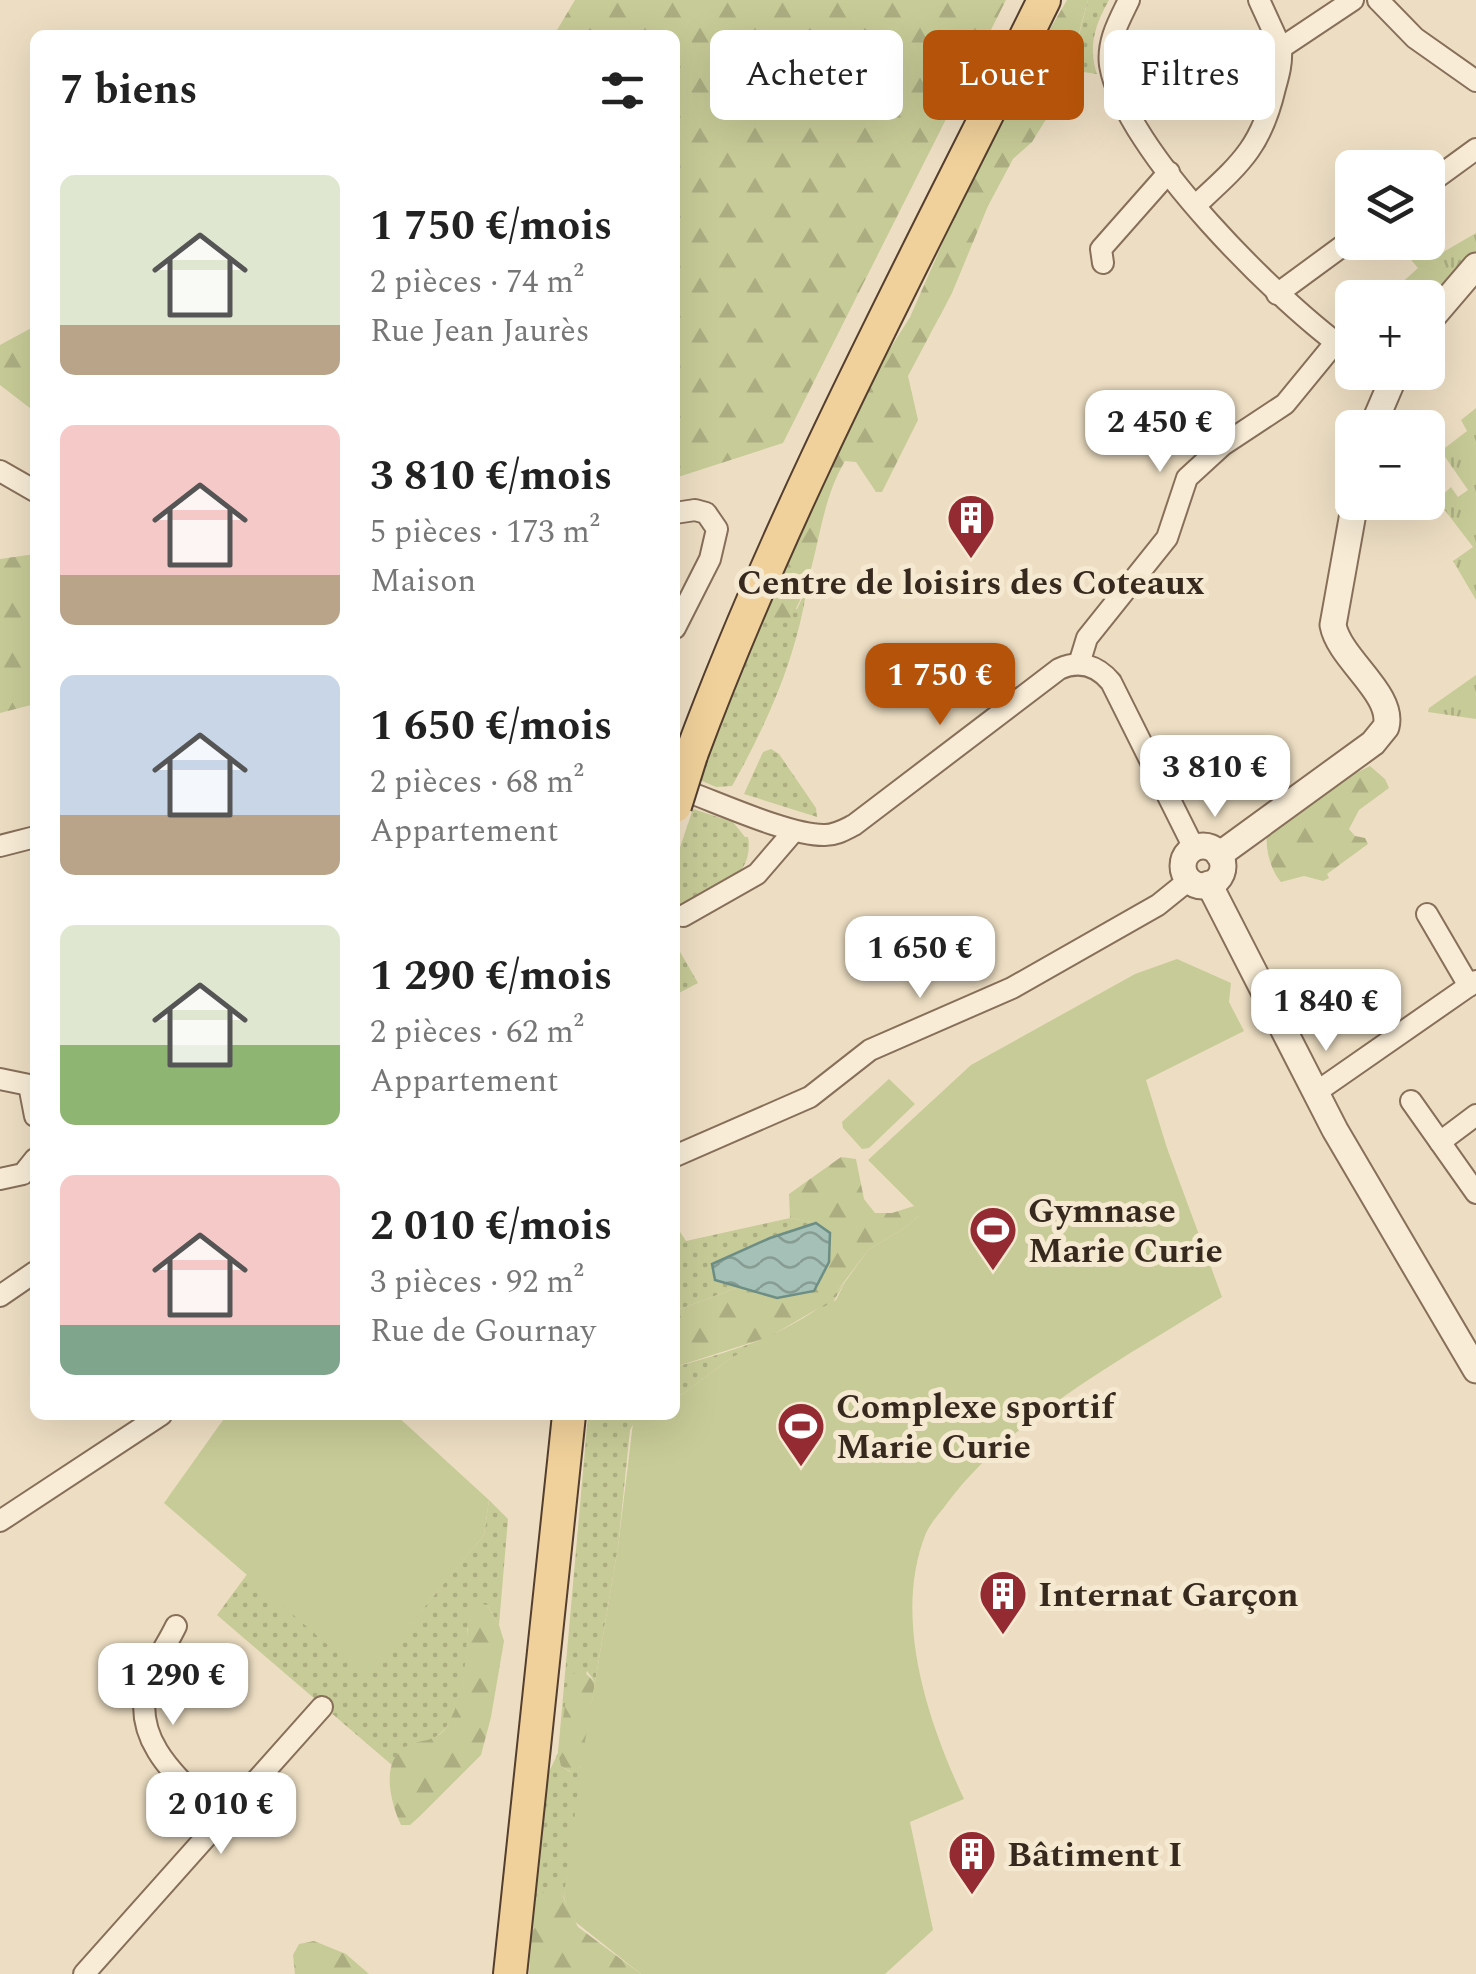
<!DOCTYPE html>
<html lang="fr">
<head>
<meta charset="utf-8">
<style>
	body { margin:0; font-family:Spectral,serif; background:#f6f6f6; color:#222; height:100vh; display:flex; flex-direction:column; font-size:38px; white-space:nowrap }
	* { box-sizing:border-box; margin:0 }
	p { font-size:32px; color:#767676 }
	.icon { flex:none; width:55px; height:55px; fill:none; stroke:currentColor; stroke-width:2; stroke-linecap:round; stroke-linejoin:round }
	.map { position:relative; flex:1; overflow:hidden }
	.sheet { position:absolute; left:30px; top:30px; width:650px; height:1390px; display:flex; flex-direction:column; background:#fff; border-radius:15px; box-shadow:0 10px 40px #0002 }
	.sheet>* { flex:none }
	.hud { position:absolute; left:710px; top:30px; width:615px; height:90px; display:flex; gap:20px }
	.fabs { position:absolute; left:1335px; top:150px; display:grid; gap:20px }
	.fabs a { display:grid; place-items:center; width:110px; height:110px; border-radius:15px; background:#fff; box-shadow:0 10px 40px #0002; font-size:50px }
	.price { position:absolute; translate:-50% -85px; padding:0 22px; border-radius:20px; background:#fff; color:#222; font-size:32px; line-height:65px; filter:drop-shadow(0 2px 5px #0008) }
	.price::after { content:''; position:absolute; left:50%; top:60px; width:30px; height:22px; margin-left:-15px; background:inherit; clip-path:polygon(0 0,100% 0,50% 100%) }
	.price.current { background:#b45309; color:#fff }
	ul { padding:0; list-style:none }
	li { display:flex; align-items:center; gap:30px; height:250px; padding:0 30px }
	li span { display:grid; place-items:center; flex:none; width:280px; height:200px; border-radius:15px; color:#555 }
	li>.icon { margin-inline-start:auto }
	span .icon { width:120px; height:120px; fill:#fffc; stroke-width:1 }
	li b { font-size:42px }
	h2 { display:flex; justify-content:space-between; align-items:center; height:120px; padding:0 30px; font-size:42px }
	.tag { padding:0 35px; border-radius:15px; background:#fff; box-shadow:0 10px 40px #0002; font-size:35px; line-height:90px }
	.tag.current { background:#b45309; color:#fff }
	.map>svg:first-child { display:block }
	.grass { fill:url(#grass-dots) }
	.forest { fill:url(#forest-firs) }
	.park { fill:url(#park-tufts) }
	.garden { fill:#c7cb97 }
	.water { fill:url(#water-waves); stroke:#6c8e84; stroke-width:2.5 }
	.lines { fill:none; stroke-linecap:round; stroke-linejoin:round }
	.minor-casing { stroke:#876f5a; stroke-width:24 }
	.tertiary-casing { stroke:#876f5a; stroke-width:29 }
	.primary-casing { stroke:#543e2e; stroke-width:36 }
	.minor { stroke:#f8ecd6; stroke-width:20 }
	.tertiary { stroke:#f8ecd6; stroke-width:25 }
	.primary { stroke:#f0d19b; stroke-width:32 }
	.primary-bridge-casing { stroke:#543e2e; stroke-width:36; stroke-linecap:butt }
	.primary-bridge { stroke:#f0d19b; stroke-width:32 }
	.labels { text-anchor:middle; stroke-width:10; stroke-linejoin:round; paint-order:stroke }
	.poi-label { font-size:35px; font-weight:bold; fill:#37291e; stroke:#f5e9d2; text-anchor:start }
</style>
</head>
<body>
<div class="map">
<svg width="1476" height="1974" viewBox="0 0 1476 1974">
	<defs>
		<pattern id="grass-dots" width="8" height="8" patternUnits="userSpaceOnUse" patternTransform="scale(2.5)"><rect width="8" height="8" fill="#c7cb97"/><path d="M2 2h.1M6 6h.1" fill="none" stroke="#acae82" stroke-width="1.8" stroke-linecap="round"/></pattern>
		<pattern id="forest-firs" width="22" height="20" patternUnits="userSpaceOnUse" patternTransform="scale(2.5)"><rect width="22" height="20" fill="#c7cb97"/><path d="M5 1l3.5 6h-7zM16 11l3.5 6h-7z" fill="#acae82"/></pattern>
		<pattern id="park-tufts" width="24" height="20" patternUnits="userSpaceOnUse" patternTransform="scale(2.5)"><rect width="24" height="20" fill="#c7cb97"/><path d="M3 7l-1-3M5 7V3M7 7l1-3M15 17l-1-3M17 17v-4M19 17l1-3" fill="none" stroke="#acae82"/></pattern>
		<pattern id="water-waves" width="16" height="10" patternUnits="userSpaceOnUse" patternTransform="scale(2.5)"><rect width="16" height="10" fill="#a5c0b6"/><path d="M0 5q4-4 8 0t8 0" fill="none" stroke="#879c93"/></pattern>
	</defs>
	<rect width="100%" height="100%" fill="#eddec3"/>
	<!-- grass -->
	<g class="grass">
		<path d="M1088,0H1109C1095,25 1088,46 1097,74L1070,70Z"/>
		<path d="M807,588C796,659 767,724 732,786L716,787L700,780L731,690L767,604L797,609Z"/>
		<polygon points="771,749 779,754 816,808 817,817 744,794 763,752"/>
		<path d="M693,809L733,822L745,837H748C756,880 705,900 675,921V862Z"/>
		<polygon points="675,943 698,983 679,993 675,1028"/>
		<polygon points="790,1218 816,1223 770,1238 713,1264 715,1280 739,1287 675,1311 675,1262 680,1255 675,1243 675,1224 686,1241"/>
		<path d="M845,1282L832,1304L728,1360L683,1394L675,1396V1367C734,1350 805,1332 845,1282Z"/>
		<polygon points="588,1415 638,1415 630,1430 618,1547 595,1682 587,1671 561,1766 570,1772 582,1766 564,1898 558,1889 533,1907 528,1974 520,1974 545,1780 558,1753"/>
		<path d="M489,1500L508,1519L499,1625L487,1605L467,1629C468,1657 463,1712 442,1732C431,1742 418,1744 405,1747L393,1766L217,1615L248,1573L366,1677L484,1535Z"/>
	</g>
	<!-- forest -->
	<g class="forest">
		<polygon points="575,0 1006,0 783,443 675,478 675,35 554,35"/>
		<path d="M1067,0H1088L1063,92L1032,142L1013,159L988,206L952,293L908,376L918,420L882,492H876L856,462L845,461C814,513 821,574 788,622L779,623L770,617L767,604L811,501L878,368L910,317L959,206L1032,60Z"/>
		<polygon points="35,326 35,412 0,385 0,345"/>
		<polygon points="35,554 35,704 0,713 0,559"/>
		<path d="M1370,766L1385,779L1389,788L1359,810L1349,829L1355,836L1365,838L1368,844L1327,874L1329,878L1323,881L1304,876L1281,882C1271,871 1265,849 1267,835L1344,779Z"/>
		<polygon points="841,1157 856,1159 864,1199 875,1213 892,1213 914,1206 919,1215 906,1227 868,1250 829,1302 769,1337 675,1367 675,1311 739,1287 777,1298 816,1223 790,1218 789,1194"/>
		<path d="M476,1603L487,1605L499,1625L504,1641L491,1717L481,1755L420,1816L410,1825H401C391,1804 379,1761 407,1746C421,1739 438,1742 447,1726C468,1691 465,1650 469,1611Z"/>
		<polygon points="581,1669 595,1682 582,1766 571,1772 561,1766 558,1753 568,1685 570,1676"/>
		<polygon points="546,1889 559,1889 578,1927 641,1974 529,1974 533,1907 536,1898"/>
		<polygon points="314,1941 346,1954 369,1974 295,1974 293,1955 299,1944"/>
	</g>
	<!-- park -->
	<g class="park">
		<polygon points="1476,233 1476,252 1457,268 1428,307 1428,298 1385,298 1418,268 1397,243 1419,243 1433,258"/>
		<polygon points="1476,408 1476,600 1453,561 1473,547 1437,500 1451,487 1458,497 1468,490 1441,451 1467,431 1461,420"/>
		<polygon points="1476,675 1476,719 1428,712 1429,708"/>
	</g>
	<!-- garden -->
	<g class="garden">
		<path d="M1177,959L1231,983L1229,1002L1244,1031L1146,1080L1167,1148L1222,1297C1131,1354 1013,1416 948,1502C941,1512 931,1522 926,1533C892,1617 928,1722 964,1799L910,1822L933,1930L885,1974H641L573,1920L564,1898L568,1864L585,1741L618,1547L633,1423L638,1415H675V1396L683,1394L728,1360L836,1300L845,1282L868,1250L906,1227L918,1216L914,1206L868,1160L971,1065L1135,974Z"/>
		<polygon points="889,1079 915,1104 869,1148 862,1149 843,1128 842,1122"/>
		<polygon points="232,1415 396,1415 489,1500 484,1535 366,1678 164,1503 223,1420"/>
	</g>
	<!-- water -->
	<polygon class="water" points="816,1223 830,1233 829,1262 814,1291 777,1298 715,1280 712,1264 770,1238"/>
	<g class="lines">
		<!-- minor casing -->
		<g class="minor-casing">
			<g id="minor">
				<path d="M1129,0C1119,21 1107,41 1110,65C1124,150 1282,306 1352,354"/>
				<polyline points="1259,0 1281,48"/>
				<polyline points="1378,0 1415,38 1476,81"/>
				<polyline points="1428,184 1476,149"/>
				<path d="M1196,205C1239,165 1261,148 1275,88C1279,74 1282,63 1281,48L1353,0"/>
				<polyline points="1103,263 1101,249 1169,172"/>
				<polyline points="1277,294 1352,239"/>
				<polyline points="0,471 35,491"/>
				<polyline points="675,513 695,510 706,513 717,529 710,559 675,628"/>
				<polyline points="1079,664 1087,638 1167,538 1187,478 1223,445 1285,404 1335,343"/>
				<path d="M675,787C713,800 789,836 825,835C836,835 844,830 854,825L1059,669C1079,660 1097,665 1111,682L1194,848"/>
				<polyline points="0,846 35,837"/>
				<polyline points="1427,914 1469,986"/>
				<polyline points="683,916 757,874 794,831"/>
				<polyline points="0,1079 29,1085 35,1116"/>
				<polyline points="1315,1093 1476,981"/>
				<polyline points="1411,1101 1476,1193"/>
				<polyline points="1440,1142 1476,1115"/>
				<polyline points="675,1156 810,1097 870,1050 1012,988 1158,905 1189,880"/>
				<polyline points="0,1179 23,1174 35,1159"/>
				<polyline points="0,1296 35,1272"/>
				<polyline points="0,1521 161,1415"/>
				<path d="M176,1626C167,1645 154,1662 148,1682C129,1743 183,1782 221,1819"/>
				<polyline points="84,1974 322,1707"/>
			</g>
		</g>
		<!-- tertiary casing -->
		<g class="tertiary-casing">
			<g id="tertiary">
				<polyline points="1428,322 1476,266"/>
				<polyline points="1372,428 1396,372"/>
				<circle cx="1203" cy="866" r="20"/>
				<path d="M1219,855L1373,743L1386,727C1395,694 1339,659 1333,625L1355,502"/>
				<polyline points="1209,884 1335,1130 1476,1370"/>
			</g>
		</g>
		<!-- primary casing -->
		<g class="primary-casing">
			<g id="primary">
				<path d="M691,755C788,494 921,250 1044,0"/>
				<polyline points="510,1974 569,1415"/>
			</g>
		</g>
		<!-- minor -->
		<use href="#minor" class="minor"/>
		<!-- tertiary -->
		<use href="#tertiary" class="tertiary"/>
		<!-- primary -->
		<use href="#primary" class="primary"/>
		<!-- primary-bridge casing -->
		<g class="primary-bridge-casing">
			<polyline id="primary-bridge" points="675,806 691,755"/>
		</g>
		<!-- primary-bridge -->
		<use href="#primary-bridge" class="primary-bridge"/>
	</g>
	<!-- icons -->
	<defs>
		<g id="building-pin" transform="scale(2.5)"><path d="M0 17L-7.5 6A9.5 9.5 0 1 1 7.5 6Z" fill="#942b32" stroke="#f5e9d2"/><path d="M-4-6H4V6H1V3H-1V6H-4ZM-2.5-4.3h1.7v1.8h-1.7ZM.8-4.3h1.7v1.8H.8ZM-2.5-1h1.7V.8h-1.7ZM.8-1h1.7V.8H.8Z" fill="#fff"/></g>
		<g id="stadium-pin" transform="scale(2.5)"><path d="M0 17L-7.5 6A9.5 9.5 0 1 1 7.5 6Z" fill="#942b32" stroke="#f5e9d2"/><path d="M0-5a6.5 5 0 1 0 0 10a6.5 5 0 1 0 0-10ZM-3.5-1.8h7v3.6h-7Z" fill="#fff"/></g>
	</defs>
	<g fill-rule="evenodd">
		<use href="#building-pin" x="971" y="518"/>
		<use href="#stadium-pin" x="993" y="1230"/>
		<use href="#stadium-pin" x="801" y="1426"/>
		<use href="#building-pin" x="1003" y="1594"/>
		<use href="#building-pin" x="972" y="1854"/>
	</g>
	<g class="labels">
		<!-- poi labels -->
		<g class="poi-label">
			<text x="971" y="594" text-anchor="middle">Centre de loisirs des Coteaux</text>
			<text x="1028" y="1222">Gymnase<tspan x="1028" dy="40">Marie Curie</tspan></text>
			<text x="836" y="1418">Complexe sportif<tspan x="836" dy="40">Marie Curie</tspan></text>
			<text x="1038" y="1606">Internat Garçon</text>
			<text x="1007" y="1866">Bâtiment I</text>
		</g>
	</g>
</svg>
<div class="fabs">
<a><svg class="icon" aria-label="layers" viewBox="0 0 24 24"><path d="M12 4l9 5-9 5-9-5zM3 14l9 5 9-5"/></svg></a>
<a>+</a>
<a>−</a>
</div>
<b class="price" style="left:1160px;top:475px">2 450 €</b>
<b class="price current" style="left:940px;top:728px">1 750 €</b>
<b class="price" style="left:1215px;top:820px">3 810 €</b>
<b class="price" style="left:920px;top:1001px">1 650 €</b>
<b class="price" style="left:1326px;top:1054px">1 840 €</b>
<b class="price" style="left:173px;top:1728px">1 290 €</b>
<b class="price" style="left:221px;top:1857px">2 010 €</b>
<div class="hud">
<a class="tag">Acheter</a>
<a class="tag current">Louer</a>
<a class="tag">Filtres</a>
</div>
<section class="sheet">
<h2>7 biens<svg class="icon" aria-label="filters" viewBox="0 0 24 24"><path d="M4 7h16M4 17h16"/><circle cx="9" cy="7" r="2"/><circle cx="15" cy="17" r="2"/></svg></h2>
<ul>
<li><span style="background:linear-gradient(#dfe7d0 75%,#b9a48a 0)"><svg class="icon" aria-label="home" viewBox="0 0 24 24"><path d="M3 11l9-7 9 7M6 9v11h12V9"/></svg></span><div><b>1 750 €/mois</b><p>2 pièces · 74 m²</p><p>Rue Jean Jaurès</p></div></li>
<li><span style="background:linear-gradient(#f6c9c9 75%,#b9a48a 0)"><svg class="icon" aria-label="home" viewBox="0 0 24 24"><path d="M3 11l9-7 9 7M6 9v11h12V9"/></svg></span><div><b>3 810 €/mois</b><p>5 pièces · 173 m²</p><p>Maison</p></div></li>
<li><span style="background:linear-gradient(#c9d6e8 70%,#b9a48a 0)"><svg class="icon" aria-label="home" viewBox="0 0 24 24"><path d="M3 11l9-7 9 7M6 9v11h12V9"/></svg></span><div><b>1 650 €/mois</b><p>2 pièces · 68 m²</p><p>Appartement</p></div></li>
<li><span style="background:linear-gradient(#dfe7d0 60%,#8fb573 0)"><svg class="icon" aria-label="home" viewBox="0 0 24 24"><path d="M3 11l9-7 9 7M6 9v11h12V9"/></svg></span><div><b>1 290 €/mois</b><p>2 pièces · 62 m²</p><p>Appartement</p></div></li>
<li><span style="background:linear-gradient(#f6c9c9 75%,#7fa58c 0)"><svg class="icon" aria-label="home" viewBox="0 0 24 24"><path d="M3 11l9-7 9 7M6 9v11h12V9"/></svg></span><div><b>2 010 €/mois</b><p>3 pièces · 92 m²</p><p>Rue de Gournay</p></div></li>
</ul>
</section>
</div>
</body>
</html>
